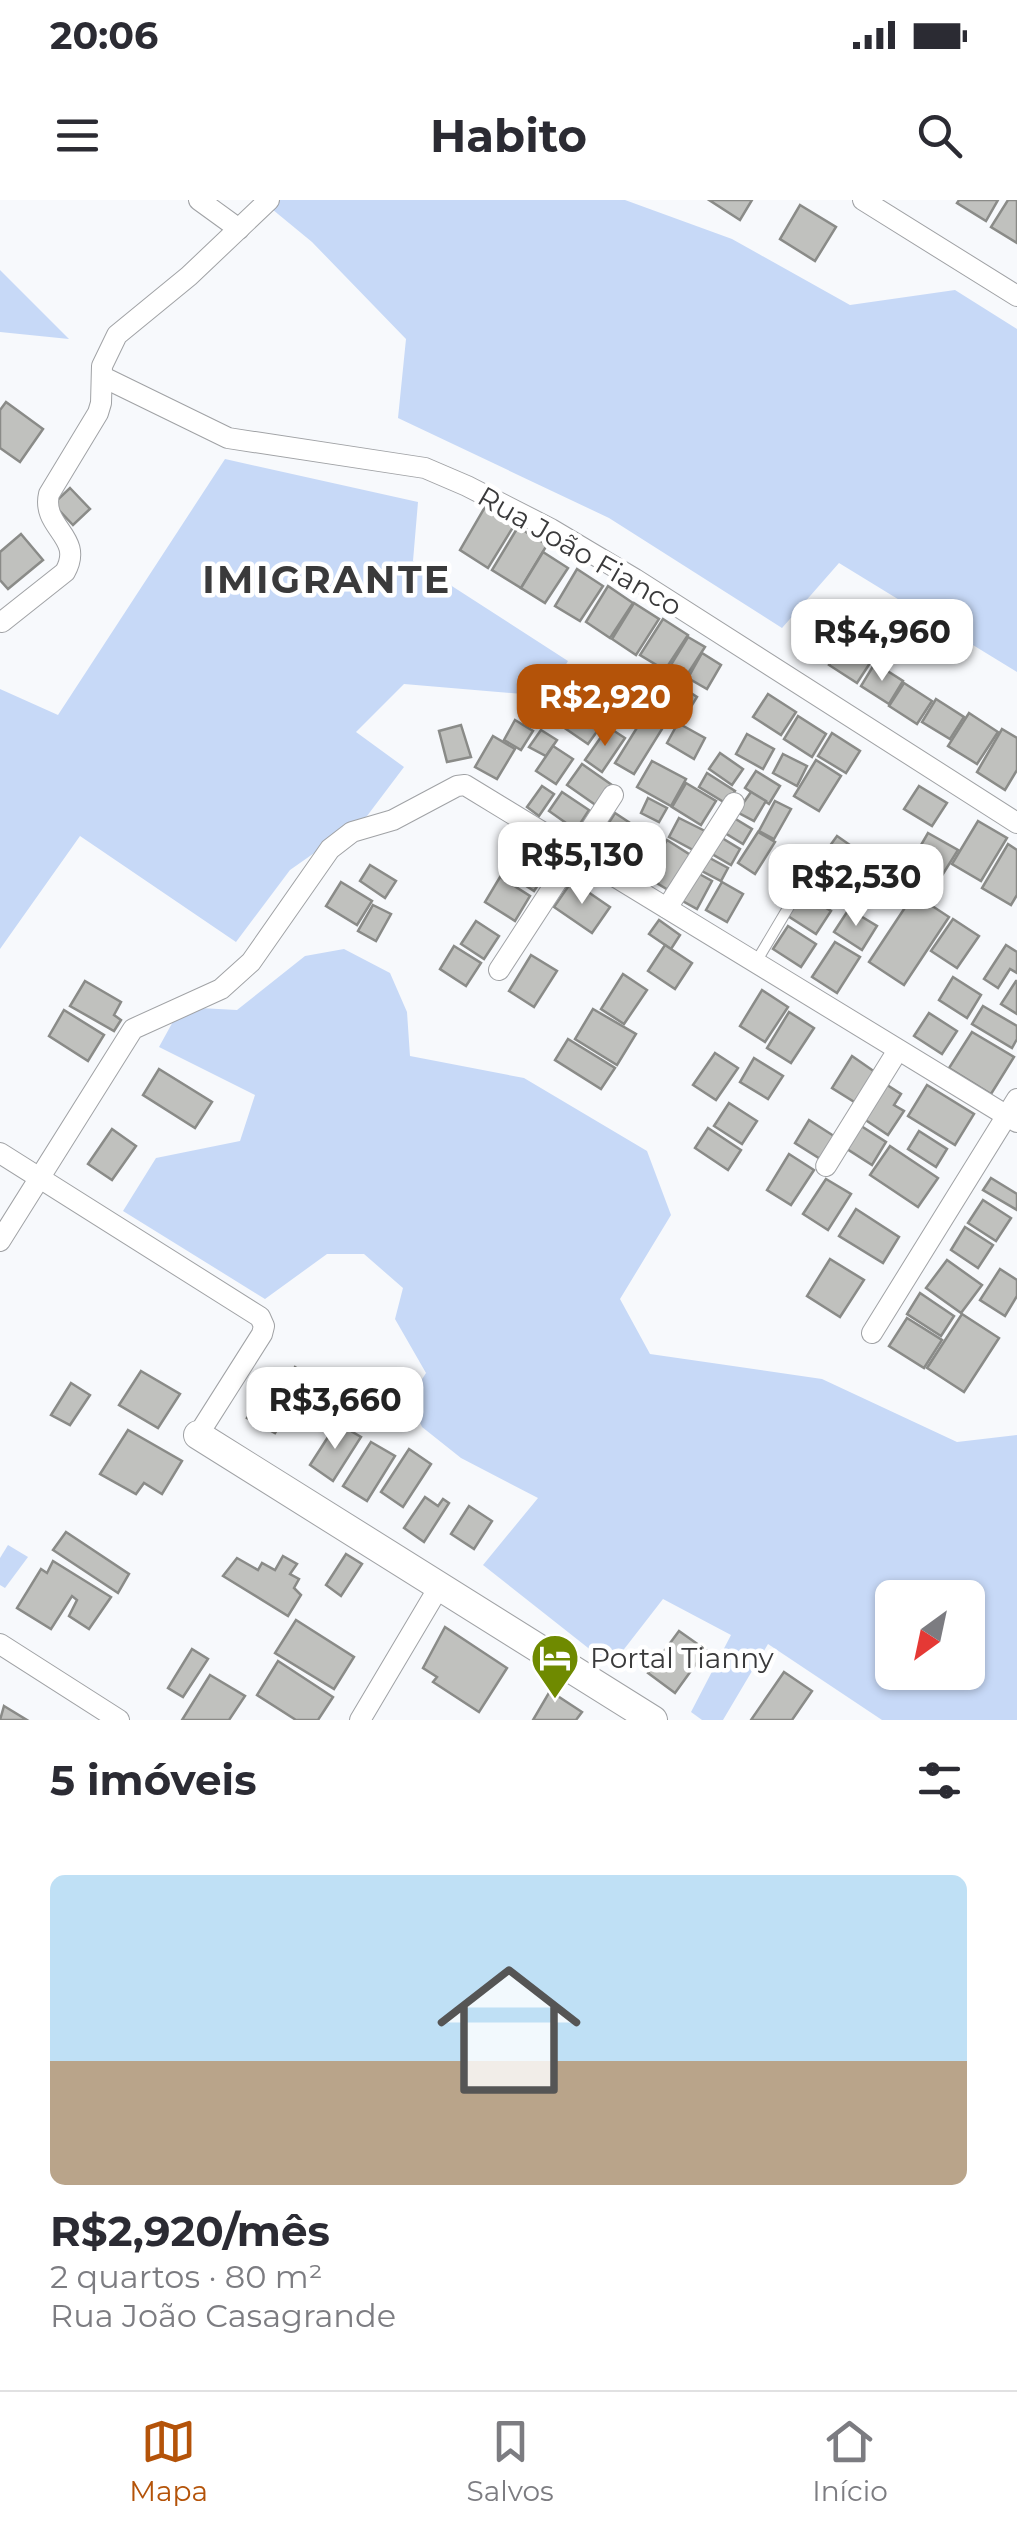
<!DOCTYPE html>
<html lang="pt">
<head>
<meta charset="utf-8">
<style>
	body { margin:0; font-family:Montserrat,sans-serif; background:#f2f2f3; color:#2b2b33; height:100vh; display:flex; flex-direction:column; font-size:38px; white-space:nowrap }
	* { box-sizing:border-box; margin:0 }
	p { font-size:32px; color:#7c7c81 }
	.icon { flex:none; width:55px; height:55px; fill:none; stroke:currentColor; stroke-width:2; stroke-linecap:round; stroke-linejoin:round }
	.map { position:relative; height:1520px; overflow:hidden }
	.panel { display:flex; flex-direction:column; background:#fff; flex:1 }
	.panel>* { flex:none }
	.needle { width:65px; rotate:213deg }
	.fabs { position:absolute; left:875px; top:1380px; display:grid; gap:20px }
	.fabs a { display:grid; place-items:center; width:110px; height:110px; border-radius:15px; background:#fff; box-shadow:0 2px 8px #0004; font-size:50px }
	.price { position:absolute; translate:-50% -85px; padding:0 22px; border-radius:20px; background:#fff; color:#222; font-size:32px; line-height:65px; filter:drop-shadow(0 2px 5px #0008) }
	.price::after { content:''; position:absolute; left:50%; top:60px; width:30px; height:22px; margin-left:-15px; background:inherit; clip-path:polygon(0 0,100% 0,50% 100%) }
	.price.selected { background:#b45309; color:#fff }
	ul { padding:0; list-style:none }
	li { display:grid; align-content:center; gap:20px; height:530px; padding:0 50px }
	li+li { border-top:2px solid #e1e1e2 }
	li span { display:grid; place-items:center; height:310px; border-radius:15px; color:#555 }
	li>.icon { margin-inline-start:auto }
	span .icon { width:180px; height:180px; fill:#fffc; stroke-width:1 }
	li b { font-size:42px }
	h2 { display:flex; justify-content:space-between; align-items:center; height:120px; padding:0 50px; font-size:42px }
	.status { display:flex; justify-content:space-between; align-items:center; height:70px; padding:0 50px; background:#fff; direction:ltr }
	.status svg { height:28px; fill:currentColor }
	header { display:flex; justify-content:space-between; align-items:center; height:130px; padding:0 50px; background:#fff; font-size:45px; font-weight:700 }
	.tab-bar { display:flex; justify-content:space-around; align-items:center; height:140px; border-top:2px solid #e1e1e2; background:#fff; font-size:28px; color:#7c7c81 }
	.tab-bar a { display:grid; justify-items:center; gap:5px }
	.tab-bar .selected { color:#b45309 }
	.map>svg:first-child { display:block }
	.green { fill:#c7d9f7; fill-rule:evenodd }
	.building { fill:#c0c1be; stroke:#8a8b88; stroke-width:2.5 }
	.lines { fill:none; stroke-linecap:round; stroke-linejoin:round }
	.lane-casing { stroke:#a0a2a5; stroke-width:12 }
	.street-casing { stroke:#a0a2a5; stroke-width:22 }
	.secondary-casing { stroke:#a0a2a5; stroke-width:30 }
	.lane { stroke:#fff; stroke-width:10 }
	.street { stroke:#fff; stroke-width:20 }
	.secondary { stroke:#fff; stroke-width:28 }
	.labels { text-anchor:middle; stroke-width:9; stroke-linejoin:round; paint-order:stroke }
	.street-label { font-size:28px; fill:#3a3a3b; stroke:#fff }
	.poi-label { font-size:28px; fill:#3a3a3b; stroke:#fff; text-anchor:start }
	.district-label { font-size:38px; font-weight:bold; letter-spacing:2.5px; fill:#3a3a3b; stroke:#fff }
</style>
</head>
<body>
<div class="status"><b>20:06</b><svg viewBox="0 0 49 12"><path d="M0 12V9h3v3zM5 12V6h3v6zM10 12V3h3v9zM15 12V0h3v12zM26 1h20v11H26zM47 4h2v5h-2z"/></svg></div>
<header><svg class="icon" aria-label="menu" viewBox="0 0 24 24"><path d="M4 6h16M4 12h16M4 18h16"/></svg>Habito<svg class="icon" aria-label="search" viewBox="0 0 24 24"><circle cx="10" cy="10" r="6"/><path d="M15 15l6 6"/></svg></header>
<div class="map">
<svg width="1017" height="1520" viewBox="0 0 1017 1520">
	<rect width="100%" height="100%" fill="#f7f9fc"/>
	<!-- green -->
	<g class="green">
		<polygon points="261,0 625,0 732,39 850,105 955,90 1017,129 1017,472 839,363 782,428 609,318 398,218 406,139 312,42"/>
		<polygon points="0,70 69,139 0,132"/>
		<polygon points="225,259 418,302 413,361 568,461 547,496 404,484 356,532 404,567 367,616 290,670 236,742 80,636 0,749 0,489 58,515"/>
		<path d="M344,749L390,773L407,812L410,856L524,878L647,951L671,1015L620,1099L650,1154L822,1179L957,1242L1017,1235V1520H882L768,1444L723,1520H702L691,1512L731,1435L663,1399L611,1466L483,1365L538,1298L461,1258L422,1227L409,1199L426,1173L395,1119L403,1088L364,1054H327L265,1099L123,1011L156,958L240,941L255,895L159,847L181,807L237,810L305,756ZM892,1398H968V1472H892Z"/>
		<polygon points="8,1345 28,1357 5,1388 0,1385 0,1358"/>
	</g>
	<!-- building -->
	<g class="building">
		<polygon points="709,0 752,0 740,20"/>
		<polygon points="959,0 998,0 986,21 957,3"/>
		<polygon points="1008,0 1017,0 1017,43 991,27"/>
		<polygon points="800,5 836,27 815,61 780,39"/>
		<polygon points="6,202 43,229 20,262 0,248 0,210"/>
		<polygon points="70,288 90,309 73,325 53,304"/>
		<polygon points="485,307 515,324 488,368 460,350"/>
		<polygon points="518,327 547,345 521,388 492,370"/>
		<polygon points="21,334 43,360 8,389 0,380 0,352"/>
		<polygon points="543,352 568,368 545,403 521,388"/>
		<polygon points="577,369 603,386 580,421 555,406"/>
		<polygon points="608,386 633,403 610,438 586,422"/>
		<polygon points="634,403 659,419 636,455 612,439"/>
		<polygon points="663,419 688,435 665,470 640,455"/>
		<polygon points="688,437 705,447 685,478 669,468"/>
		<polygon points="844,442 872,460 857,483 829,465"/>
		<polygon points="702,453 721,465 707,489 688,478"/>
		<polygon points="875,463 903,481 889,504 861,486"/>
		<polygon points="675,483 697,497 684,518 662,505"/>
		<polygon points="904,483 932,501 917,524 889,506"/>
		<polygon points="768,494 796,512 781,535 753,517"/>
		<polygon points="936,499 964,517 950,539 922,522"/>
		<polygon points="577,506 603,523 588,544 563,527"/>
		<polygon points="648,510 667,521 634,574 615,563"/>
		<polygon points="969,513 998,532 977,564 948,546"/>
		<polygon points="798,516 826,534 812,557 784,539"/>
		<polygon points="515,520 533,531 521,550 504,540"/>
		<polygon points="678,523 705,538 694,559 667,543"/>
		<polygon points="461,525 471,557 447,562 439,531"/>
		<polygon points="608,527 625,538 602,572 585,560"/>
		<polygon points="1002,529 1017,538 1017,570 1005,590 977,572"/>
		<polygon points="541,530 557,540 546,556 529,547"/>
		<polygon points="832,533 860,551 846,573 818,556"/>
		<polygon points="747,534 774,549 763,569 736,554"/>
		<polygon points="493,536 515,549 497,579 475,567"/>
		<polygon points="553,546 573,559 556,584 536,571"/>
		<polygon points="720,553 743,569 732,585 709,569"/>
		<polygon points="783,554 807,566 797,586 773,573"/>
		<polygon points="816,560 841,576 819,611 794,596"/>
		<polygon points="652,561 686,579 671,606 637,587"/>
		<polygon points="582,564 612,585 597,606 567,585"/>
		<polygon points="756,571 780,586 769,604 745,588"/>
		<polygon points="707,573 735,591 727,604 699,587"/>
		<polygon points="686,583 716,601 701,625 672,607"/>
		<polygon points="542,586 554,594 539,616 527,607"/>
		<polygon points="919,586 947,603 932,626 904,609"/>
		<polygon points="562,592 589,610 576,630 549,611"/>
		<polygon points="751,592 766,601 754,621 737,612"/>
		<polygon points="648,598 667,608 659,622 641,613"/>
		<polygon points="775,601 791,609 774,639 759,631"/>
		<polygon points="615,613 650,636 628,671 593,648"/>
		<polygon points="679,618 705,631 695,651 669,637"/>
		<polygon points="734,618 752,629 743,644 725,633"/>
		<polygon points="978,621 1007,638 981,681 952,664"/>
		<polygon points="758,632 775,642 755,674 738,663"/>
		<polygon points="928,633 958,650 931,693 903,676"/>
		<polygon points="837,636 870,659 852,684 819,661"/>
		<polygon points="722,638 740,649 731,665 712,654"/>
		<polygon points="667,640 692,656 670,691 645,676"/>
		<polygon points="1008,644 1017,650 1017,695 1011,705 982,688"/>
		<polygon points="526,651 550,667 534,691 509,675"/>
		<polygon points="706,656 728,668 721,681 698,669"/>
		<polygon points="370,665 396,681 385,698 360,681"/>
		<polygon points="694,671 712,681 697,709 679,699"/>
		<polygon points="500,677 530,696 515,721 485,702"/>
		<polygon points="572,681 610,707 592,733 554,707"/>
		<polygon points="341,682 372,701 357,725 326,706"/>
		<polygon points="722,682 743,694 727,722 706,710"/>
		<polygon points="802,693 831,711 816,734 788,716"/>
		<polygon points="914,694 949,717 904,785 869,762"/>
		<polygon points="373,705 391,714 376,741 358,731"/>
		<polygon points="849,709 877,726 862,750 834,732"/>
		<polygon points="953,719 979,736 957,768 931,751"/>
		<polygon points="659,720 680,735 671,749 649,734"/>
		<polygon points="476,721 499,736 484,759 461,744"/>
		<polygon points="788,726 816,744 801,767 773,749"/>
		<polygon points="835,742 860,757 837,793 812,777"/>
		<polygon points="665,745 692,763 675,789 648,771"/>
		<polygon points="1006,745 1017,752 1017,773 1010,769 998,788 984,779"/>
		<polygon points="454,746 481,763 466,786 440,769"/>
		<polygon points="531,755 557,771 534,807 509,791"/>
		<polygon points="623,774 647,790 624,824 601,809"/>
		<polygon points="953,777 981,795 967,818 939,800"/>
		<polygon points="85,781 121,802 114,815 121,820 114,831 70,806"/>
		<polygon points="1016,781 1017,781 1017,814 1001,804"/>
		<polygon points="762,790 788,807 765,842 740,826"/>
		<polygon points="983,806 1017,826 1017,839 1012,848 972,824"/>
		<polygon points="593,809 636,834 617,865 575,839"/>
		<polygon points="64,810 104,835 88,861 49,836"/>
		<polygon points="789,812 814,828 791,863 767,848"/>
		<polygon points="929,813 957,831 942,854 914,836"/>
		<polygon points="972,832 1014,857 991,894 949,868"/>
		<polygon points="568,839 615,868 601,889 555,860"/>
		<polygon points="715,853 738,868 716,900 693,885"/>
		<polygon points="852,856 875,872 856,903 832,888"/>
		<polygon points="754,858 783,876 768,899 740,882"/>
		<polygon points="159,869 212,902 195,928 143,895"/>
		<polygon points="884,883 901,894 894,905 904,911 888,935 861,917"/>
		<polygon points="927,885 974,914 955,945 908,916"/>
		<polygon points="729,903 757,921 742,944 714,926"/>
		<polygon points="809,920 837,938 822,960 795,943"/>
		<polygon points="858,924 886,942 872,965 844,947"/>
		<polygon points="708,928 741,950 728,970 695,948"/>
		<polygon points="112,929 136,946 112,980 88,964"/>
		<polygon points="919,931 947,949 936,967 908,949"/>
		<polygon points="890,946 938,978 918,1007 870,975"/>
		<polygon points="789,954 814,970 791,1005 767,990"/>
		<polygon points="991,978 1017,994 1017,1010 983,990"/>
		<polygon points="826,979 851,994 828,1030 803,1014"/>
		<polygon points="983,1000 1011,1018 996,1041 968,1023"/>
		<polygon points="856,1009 899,1037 883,1063 839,1036"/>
		<polygon points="965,1027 993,1045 978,1068 951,1050"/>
		<polygon points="830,1059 864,1080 840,1117 807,1096"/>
		<polygon points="947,1060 982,1085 961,1113 926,1088"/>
		<polygon points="1000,1069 1017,1080 1017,1096 1005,1116 980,1100"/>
		<polygon points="920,1093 954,1116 941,1136 907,1114"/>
		<polygon points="962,1114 999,1138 964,1192 927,1168"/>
		<polygon points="907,1118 942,1140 924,1168 889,1146"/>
		<polygon points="295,1167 310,1177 275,1233 247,1218 265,1190 276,1198"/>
		<polygon points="141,1171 180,1194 158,1228 119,1205"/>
		<polygon points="71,1183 90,1195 70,1225 51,1215"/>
		<polygon points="337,1223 361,1237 333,1281 310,1265"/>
		<polygon points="128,1230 182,1261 162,1294 144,1283 136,1294 100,1274"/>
		<polygon points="371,1242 395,1256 367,1301 343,1286"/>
		<polygon points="409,1249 431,1264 403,1307 381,1292"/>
		<polygon points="425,1297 438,1306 443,1299 449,1303 424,1342 404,1328"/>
		<polygon points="469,1306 492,1321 474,1349 451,1334"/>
		<polygon points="66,1332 129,1374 118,1393 53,1350"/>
		<polygon points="346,1354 362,1364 341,1396 326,1385"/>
		<polygon points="283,1356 297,1364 290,1374 299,1379 294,1388 301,1395 288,1416 223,1376 237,1358 258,1370 262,1363 275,1370"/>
		<polygon points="53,1361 111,1397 89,1429 69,1416 77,1400 72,1396 51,1429 17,1408 41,1369 47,1373"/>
		<polygon points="296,1420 354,1457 334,1489 275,1453"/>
		<polygon points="445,1427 507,1468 479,1512 433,1482 437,1477 423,1468"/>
		<polygon points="679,1431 706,1450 675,1493 648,1473"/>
		<polygon points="192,1449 208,1459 183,1497 168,1488"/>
		<polygon points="278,1461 333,1497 318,1520 296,1520 257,1495"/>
		<polygon points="784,1472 812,1491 792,1520 751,1520"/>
		<polygon points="210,1475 245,1496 229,1520 182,1520"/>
		<polygon points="550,1491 582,1512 576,1520 533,1520"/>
		<polygon points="4,1506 27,1520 0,1520"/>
	</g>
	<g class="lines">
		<!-- lane casing -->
		<g class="lane-casing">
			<polyline id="lane" points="756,762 810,671"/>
		</g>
		<!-- street casing -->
		<g class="street-casing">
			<g id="street">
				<polyline points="199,0 239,29"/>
				<polyline points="863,0 1017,96"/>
				<polyline points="103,177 228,238 425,268 467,286 551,329 635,379 1017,623"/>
				<path d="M2,422L65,372C85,337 41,328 49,294L98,213L101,203L102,166L117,135L189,76L269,0"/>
				<polyline points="667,708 734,603"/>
				<polyline points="499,770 613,595"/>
				<polyline points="0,953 260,1117 264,1126 262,1134 198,1235"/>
				<polyline points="826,966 898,850"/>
				<polyline points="0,1041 133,829 221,789 251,762 330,649 352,632 393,620 457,586 465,585 1017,922"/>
				<polyline points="872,1133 1017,899"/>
				<polyline points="0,1444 119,1520"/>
				<polyline points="360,1520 439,1387"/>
			</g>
		</g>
		<!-- secondary casing -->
		<g class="secondary-casing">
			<polyline id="secondary" points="198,1235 653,1520"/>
		</g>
		<!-- lane -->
		<use href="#lane" class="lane"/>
		<!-- street -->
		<use href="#street" class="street"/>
		<!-- secondary -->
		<use href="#secondary" class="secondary"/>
	</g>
	<!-- icons -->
	<defs>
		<g id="hotel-pin" transform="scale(2.5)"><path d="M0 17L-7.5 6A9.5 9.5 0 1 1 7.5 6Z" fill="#6f8a00" stroke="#fff"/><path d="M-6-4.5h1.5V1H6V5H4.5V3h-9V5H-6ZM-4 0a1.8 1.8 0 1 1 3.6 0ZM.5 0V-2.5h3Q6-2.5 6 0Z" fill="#fff"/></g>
	</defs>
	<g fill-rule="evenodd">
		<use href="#hotel-pin" x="555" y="1458"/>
	</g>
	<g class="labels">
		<!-- street labels -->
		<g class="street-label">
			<text transform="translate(580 351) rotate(30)" y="10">Rua João Fianco</text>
		</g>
		<!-- poi labels -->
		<g class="poi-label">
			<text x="590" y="1468">Portal Tianny</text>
		</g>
		<!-- district labels -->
		<g class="district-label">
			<text x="327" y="393">IMIGRANTE</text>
		</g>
	</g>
</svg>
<div class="fabs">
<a><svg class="needle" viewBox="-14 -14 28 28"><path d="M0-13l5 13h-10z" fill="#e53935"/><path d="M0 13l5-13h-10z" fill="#7c7c81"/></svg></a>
</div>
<b class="price" style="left:882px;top:484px">R$4,960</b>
<b class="price selected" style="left:605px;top:549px">R$2,920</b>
<b class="price" style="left:582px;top:707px">R$5,130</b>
<b class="price" style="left:856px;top:729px">R$2,530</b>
<b class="price" style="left:335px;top:1252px">R$3,660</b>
</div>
<section class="panel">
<h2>5 imóveis<svg class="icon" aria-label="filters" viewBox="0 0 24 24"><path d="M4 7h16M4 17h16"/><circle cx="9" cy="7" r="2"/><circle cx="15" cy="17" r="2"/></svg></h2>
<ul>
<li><span style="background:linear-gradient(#bfe0f5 60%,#b9a48a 0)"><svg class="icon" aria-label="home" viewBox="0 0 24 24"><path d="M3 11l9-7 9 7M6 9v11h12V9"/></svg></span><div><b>R$2,920/mês</b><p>2 quartos · 80 m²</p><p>Rua João Casagrande</p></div></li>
</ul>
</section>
<nav class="tab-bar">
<a class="selected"><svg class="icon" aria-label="map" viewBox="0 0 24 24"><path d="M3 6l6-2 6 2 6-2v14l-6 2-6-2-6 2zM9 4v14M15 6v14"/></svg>Mapa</a>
<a><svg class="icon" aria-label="saved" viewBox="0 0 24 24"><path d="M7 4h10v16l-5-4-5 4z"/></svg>Salvos</a>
<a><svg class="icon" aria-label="home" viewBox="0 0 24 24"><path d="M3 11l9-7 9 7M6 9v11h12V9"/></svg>Início</a>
</nav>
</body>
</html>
